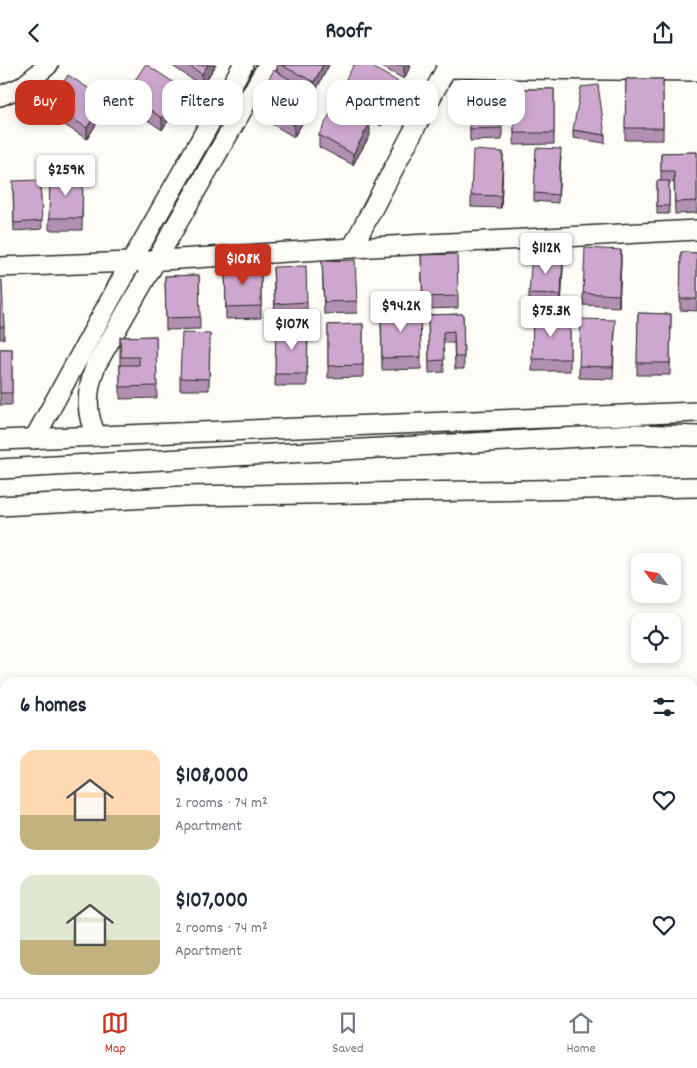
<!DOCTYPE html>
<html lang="en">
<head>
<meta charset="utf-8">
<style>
	body { margin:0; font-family:Dekko,sans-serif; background:#f6f6f7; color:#1f2937; height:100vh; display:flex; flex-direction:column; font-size:19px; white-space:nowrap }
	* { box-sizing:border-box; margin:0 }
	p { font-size:16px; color:#747a83 }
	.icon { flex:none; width:28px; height:28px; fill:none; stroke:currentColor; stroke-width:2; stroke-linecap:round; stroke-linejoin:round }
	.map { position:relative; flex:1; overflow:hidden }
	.details { position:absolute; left:0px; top:612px; width:698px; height:321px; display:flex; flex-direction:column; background:#fff; border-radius:15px 15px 0 0; box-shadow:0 2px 8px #0003 }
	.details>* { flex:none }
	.top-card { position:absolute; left:15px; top:15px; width:668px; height:45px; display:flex; gap:10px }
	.needle { width:32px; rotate:302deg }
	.tools { position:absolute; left:631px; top:488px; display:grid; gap:10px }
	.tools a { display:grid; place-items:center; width:50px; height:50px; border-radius:10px; background:#fff; box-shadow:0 2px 8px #0003; font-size:25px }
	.price { position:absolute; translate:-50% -42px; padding:0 11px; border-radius:5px; background:#fff; color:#222; font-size:16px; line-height:32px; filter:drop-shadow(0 1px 2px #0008) }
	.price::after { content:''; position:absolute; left:50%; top:30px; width:15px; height:11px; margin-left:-8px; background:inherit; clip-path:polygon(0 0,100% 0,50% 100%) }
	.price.current { background:#c8321e; color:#fff }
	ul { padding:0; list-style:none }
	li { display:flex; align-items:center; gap:15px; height:125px; padding:0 20px }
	li span { display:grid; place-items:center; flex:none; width:140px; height:100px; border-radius:15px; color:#555 }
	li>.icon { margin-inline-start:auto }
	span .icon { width:60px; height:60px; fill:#fffc; stroke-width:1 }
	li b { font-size:21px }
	h2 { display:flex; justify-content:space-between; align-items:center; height:60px; padding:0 20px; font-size:21px }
	.chip { padding:0 18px; border-radius:15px; background:#fff; box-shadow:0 2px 8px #0003; font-size:18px; line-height:45px }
	.chip.current { background:#c8321e; color:#fff }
	header { display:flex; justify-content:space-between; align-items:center; height:65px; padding:0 20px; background:#fff; font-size:22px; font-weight:800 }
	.menu { display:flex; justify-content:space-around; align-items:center; height:70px; border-top:1px solid #e0e1e3; background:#fff; font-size:14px; color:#747a83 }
	.menu a { display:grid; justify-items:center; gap:2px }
	.menu .current { color:#c8321e }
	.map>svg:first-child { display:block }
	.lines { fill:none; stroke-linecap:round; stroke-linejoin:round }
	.street-casing { stroke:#2b2b2b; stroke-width:22 }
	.street { stroke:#fdfcf7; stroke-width:19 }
	.wall { fill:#b190b1; stroke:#2b2b2b }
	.shaded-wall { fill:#907590; stroke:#2b2b2b }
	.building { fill:#cea7ce; stroke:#2b2b2b }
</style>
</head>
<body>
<header><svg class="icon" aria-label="back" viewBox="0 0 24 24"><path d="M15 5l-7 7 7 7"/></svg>Roofr<svg class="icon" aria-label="share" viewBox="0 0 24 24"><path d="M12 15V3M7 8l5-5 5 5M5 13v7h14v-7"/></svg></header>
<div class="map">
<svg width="697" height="933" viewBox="0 0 697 933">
	<rect width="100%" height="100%" fill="#fdfcf7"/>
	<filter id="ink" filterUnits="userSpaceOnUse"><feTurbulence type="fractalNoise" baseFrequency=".02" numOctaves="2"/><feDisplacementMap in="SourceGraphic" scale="10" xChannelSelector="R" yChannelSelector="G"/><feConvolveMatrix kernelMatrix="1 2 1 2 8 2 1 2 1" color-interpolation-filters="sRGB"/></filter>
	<g filter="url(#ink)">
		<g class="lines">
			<!-- street casing -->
			<g class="street-casing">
				<g id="street">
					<polyline points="447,3 697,6"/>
					<polyline points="0,31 22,22 48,0"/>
					<polyline points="352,183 448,0"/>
					<polyline points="0,202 131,197 352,183 697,165"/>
					<path d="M97,371C84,348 87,323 96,300L268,0"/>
					<polyline points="34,374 131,197 243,0"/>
					<polyline points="0,375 697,347"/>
					<polyline points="0,404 636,369 697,371"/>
					<polyline points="0,441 186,431 697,422"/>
				</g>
			</g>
			<!-- street -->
			<use href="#street" class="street"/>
		</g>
		<!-- wall -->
		<g class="wall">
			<polygon points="171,0 216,0 202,21"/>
			<polygon points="277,0 329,0 314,29 313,28 313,40 294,72 255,49 255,37 277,7"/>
			<polygon points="378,0 411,0 404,14"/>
			<polygon points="626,14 663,14 663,75 625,75"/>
			<polygon points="340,24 400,30 381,61 340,36"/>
			<polygon points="514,24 554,24 554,79 514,80"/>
			<polygon points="469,25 502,63 502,75 470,76"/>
			<polygon points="126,29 182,35 162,65 126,40"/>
			<polygon points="50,39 105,45 87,74 50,51"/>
			<polygon points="573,65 605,70 605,78 573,73"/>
			<polygon points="319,70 370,70 353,100 319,82"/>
			<polygon points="697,87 697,148 675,149 674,117 669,118 669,149 657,149 657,116 661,116 661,88"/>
			<polygon points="561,92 558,138 534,136 534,128"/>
			<polygon points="503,98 501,143 471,142 471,130"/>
			<polygon points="50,112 83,112 82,165 49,165"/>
			<polygon points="40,115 42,164 14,166 13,124"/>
			<polygon points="681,187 697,188 697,246 680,245"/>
			<polygon points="421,190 458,231 458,243 423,244"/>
			<polygon points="322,196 357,236 357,248 324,249"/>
			<polygon points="621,196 619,242 583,240 583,228"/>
			<polygon points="261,201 261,253 226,254 225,202"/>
			<polygon points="273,202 307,237 307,249 275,251"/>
			<polygon points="563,202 561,242 529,241 529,229"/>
			<polygon points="199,210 200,264 166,265 165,211"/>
			<polygon points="0,215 4,262 4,274 0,274"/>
			<polygon points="420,243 421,304 382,305 381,256"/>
			<polygon points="638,248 671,249 670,310 637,310"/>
			<polygon points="463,249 464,304 455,304 454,278 443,278 444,307 429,308 428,250"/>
			<polygon points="533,252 570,252 570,306 532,306"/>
			<polygon points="363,259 363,312 328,313 328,260"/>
			<polygon points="276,262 308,262 307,321 275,321"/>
			<polygon points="615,266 613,314 579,313 579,301"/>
			<polygon points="210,269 209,325 180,325 180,313"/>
			<polygon points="156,271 157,333 120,334 120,272"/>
			<rect x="0" y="284" width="12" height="56"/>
		</g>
		<!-- shaded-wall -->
		<g class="shaded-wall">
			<polygon points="208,0 216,0 202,21 202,9"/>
			<polygon points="323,0 329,0 314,29 314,17"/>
			<polygon points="405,0 411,0 404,14 404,2"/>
			<polygon points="400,18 400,30 381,61 381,49"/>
			<polygon points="182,23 182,35 162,65 162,53"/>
			<polygon points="313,28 313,40 294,72 294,60"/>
			<polygon points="105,34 105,45 87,74 87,63"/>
			<polygon points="370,58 370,70 353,100 353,89"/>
			<polygon points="503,87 503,98 501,143 501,131"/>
			<polygon points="621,185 621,196 619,242 619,230"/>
			<polygon points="563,190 563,202 561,242 561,230"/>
		</g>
		<!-- building -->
		<g class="building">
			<polygon points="145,0 147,0 182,23 162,53 126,29"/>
			<polygon points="188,0 208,0 202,9"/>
			<polygon points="281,0 323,0 314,17"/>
			<polygon points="354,0 369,0 400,18 381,49 340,24"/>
			<polygon points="274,5 313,28 294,60 255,37"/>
			<polygon points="68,10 105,34 87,63 50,39"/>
			<polygon points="626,14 663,14 663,63 625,63"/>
			<polygon points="598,20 605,70 573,65 581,22"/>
			<polygon points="500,24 502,63 470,64 469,25"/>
			<rect x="514" y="24" width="40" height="44"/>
			<polygon points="335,39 370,58 353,89 319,70"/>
			<polygon points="536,83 561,84 558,130 534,128"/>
			<polygon points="473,85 503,87 501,131 471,130"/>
			<polygon points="697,87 697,136 675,137 674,106 661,106 661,88"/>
			<polygon points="50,112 83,112 82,153 49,153"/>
			<polygon points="40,115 42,156 14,158 13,116"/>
			<rect x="657" y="116" width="12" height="25"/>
			<polygon points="585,183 621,185 619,230 583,228"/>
			<polygon points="681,187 697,188 697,234 680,234"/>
			<polygon points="457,189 458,231 423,232 421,190"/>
			<polygon points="532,189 563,190 561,230 529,229"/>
			<polygon points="355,195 357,236 324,237 322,196"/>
			<polygon points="261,201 261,241 226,242 225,202"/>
			<polygon points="306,201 307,237 275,239 273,202"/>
			<polygon points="199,210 200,252 166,253 165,211"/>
			<polygon points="0,215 2,215 4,262 0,262"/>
			<polygon points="420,243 421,292 382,293 381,244"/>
			<polygon points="638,248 671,249 670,298 637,298"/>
			<polygon points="463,249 464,292 455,292 454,266 443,267 444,295 429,296 428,250"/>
			<polygon points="533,252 570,252 570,294 532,294"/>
			<polygon points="581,254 615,255 613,302 579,301"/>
			<polygon points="363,259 363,300 328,301 328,260"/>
			<polygon points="276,262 308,262 307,309 275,309"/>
			<polygon points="182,268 210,269 209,314 180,313"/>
			<polygon points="156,271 157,321 120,322 120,300 139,300 139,292 121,292 120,272"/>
			<rect x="0" y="284" width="12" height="44"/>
		</g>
	</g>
</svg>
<div class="tools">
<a><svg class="needle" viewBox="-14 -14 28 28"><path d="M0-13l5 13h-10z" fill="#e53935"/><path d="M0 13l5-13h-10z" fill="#747a83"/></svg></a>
<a><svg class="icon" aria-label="locate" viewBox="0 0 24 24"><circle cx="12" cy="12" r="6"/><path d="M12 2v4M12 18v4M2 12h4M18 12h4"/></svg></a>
</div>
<b class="price" style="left:66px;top:132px">$259K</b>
<b class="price" style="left:546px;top:210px">$112K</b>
<b class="price current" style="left:243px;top:221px">$108K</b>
<b class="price" style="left:401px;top:268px">$94.2K</b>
<b class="price" style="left:551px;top:273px">$75.3K</b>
<b class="price" style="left:292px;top:286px">$107K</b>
<div class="top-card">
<a class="chip current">Buy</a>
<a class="chip">Rent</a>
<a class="chip">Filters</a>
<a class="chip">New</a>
<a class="chip">Apartment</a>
<a class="chip">House</a>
</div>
<section class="details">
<h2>6 homes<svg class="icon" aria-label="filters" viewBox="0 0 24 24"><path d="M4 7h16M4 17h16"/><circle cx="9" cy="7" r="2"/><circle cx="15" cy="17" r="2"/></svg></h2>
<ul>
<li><span style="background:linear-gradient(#ffd9b3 65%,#c2b280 0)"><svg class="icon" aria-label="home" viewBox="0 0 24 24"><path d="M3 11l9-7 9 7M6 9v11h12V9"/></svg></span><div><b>$108,000</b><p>2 rooms · 74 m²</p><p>Apartment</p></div><svg class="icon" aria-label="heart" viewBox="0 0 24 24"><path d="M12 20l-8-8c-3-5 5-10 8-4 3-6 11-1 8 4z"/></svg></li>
<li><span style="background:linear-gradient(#dfe7d0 65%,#c2b280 0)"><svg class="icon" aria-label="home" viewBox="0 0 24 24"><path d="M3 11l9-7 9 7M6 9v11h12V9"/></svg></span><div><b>$107,000</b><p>2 rooms · 74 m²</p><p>Apartment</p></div><svg class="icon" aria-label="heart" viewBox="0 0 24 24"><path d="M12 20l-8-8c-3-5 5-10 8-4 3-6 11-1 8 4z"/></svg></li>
</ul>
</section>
</div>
<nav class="menu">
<a class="current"><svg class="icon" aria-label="map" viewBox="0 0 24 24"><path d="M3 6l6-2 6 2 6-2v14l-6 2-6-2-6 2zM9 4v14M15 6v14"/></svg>Map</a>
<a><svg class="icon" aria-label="saved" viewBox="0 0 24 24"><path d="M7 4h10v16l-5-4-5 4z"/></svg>Saved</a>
<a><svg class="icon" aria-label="home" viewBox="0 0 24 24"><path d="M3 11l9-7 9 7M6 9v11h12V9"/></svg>Home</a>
</nav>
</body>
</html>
